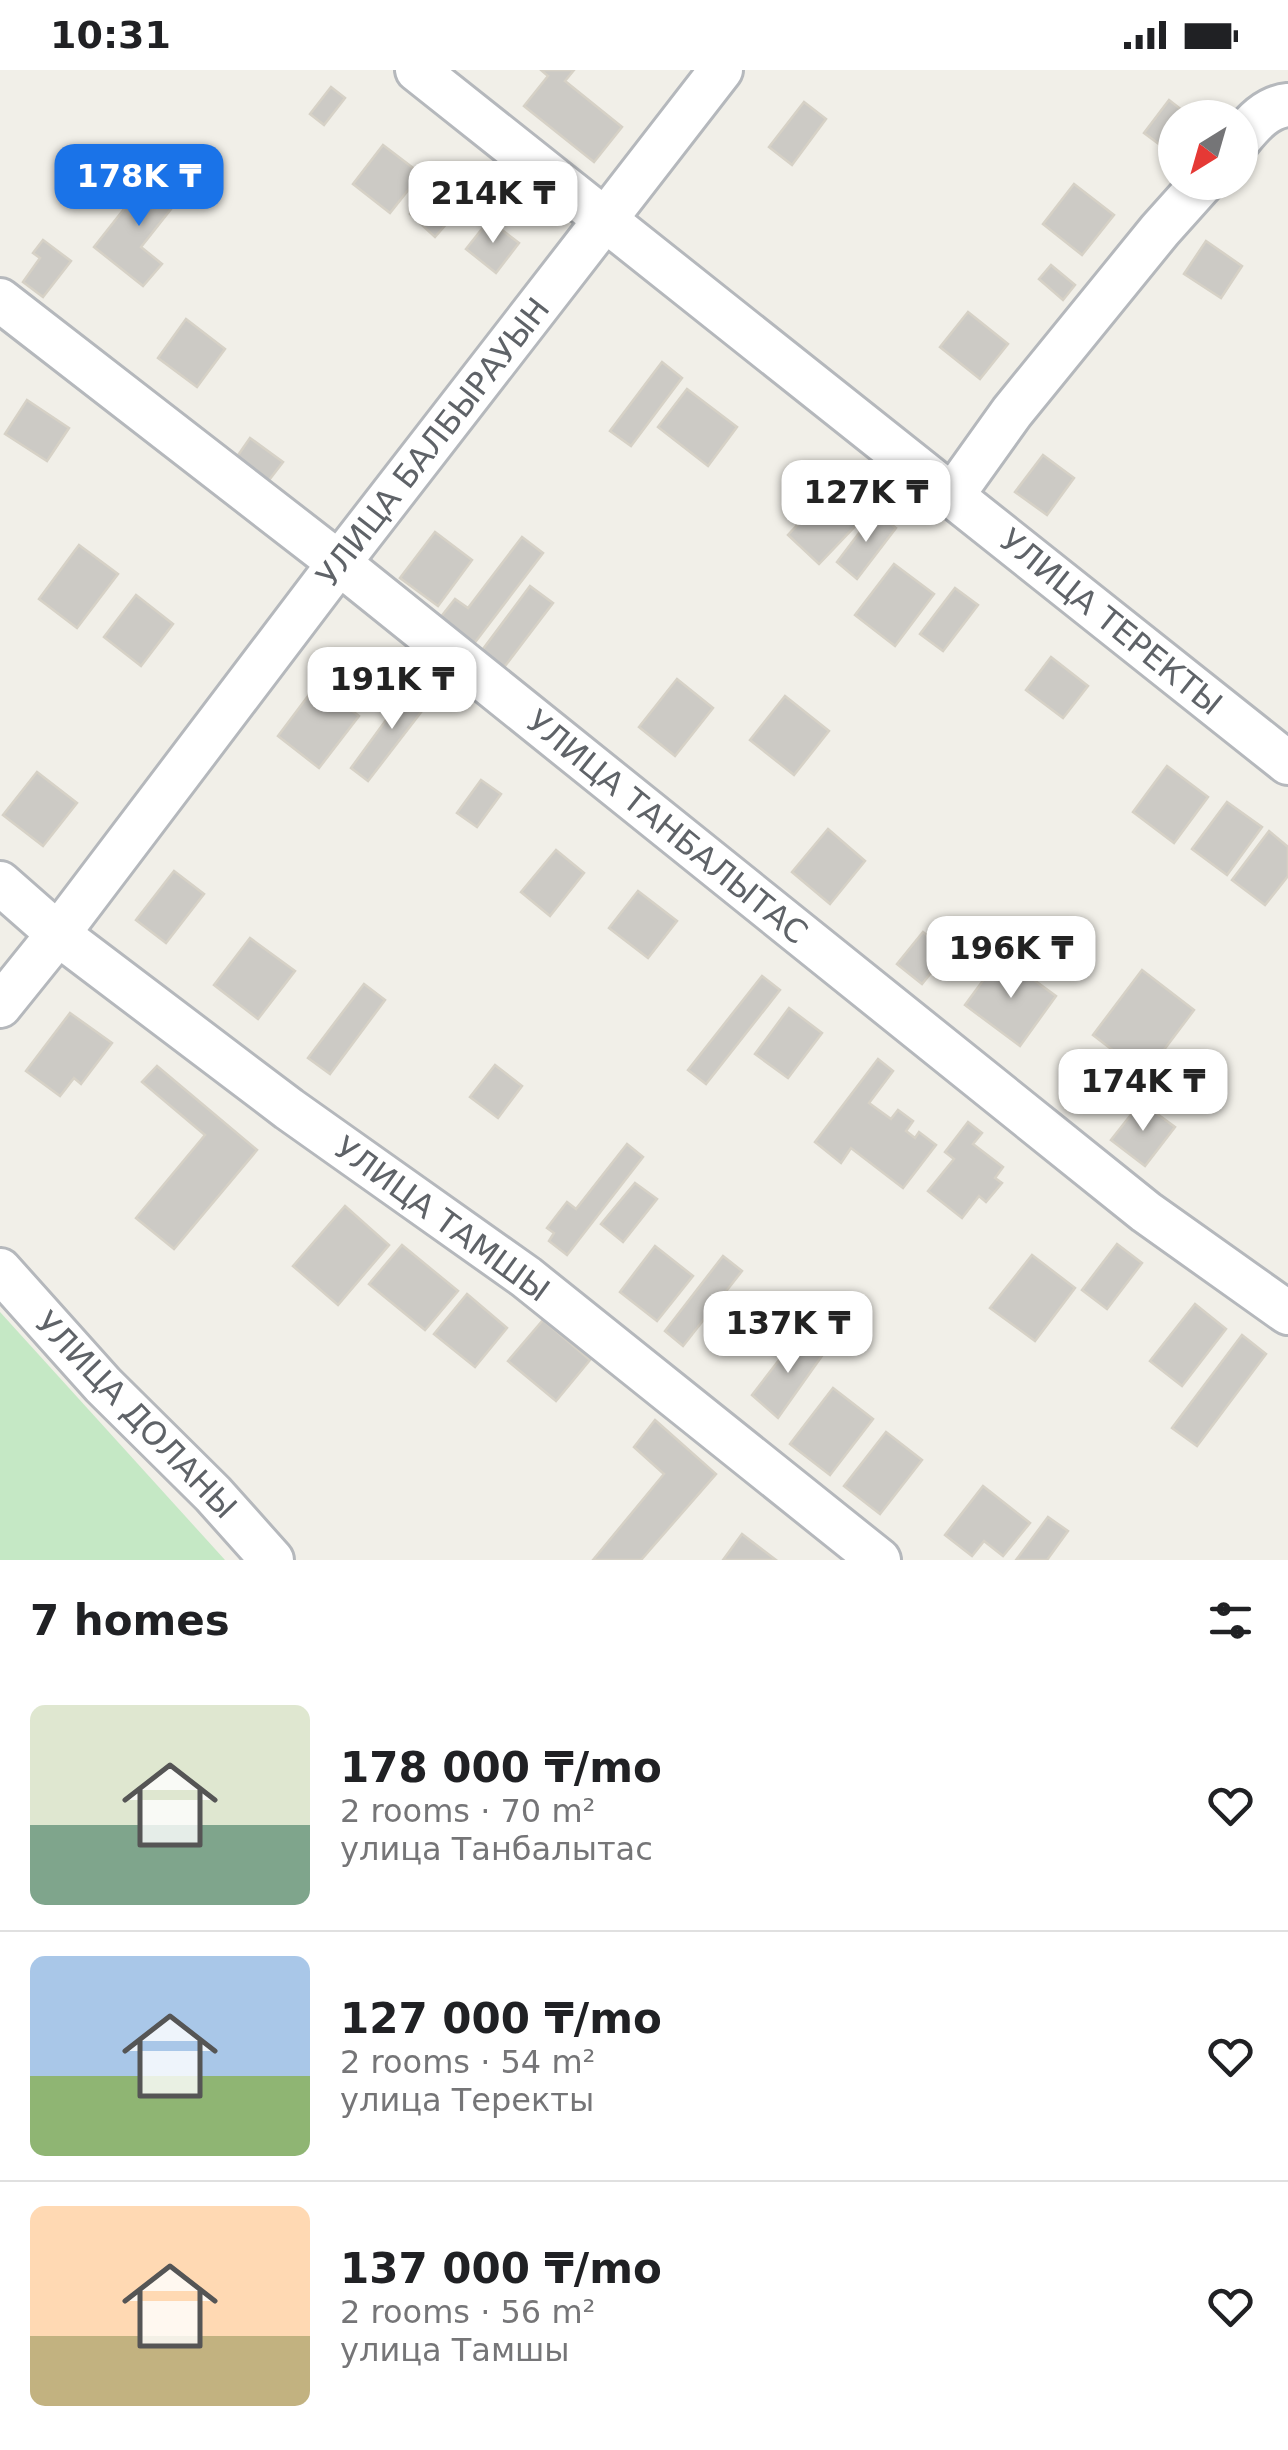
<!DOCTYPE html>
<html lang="en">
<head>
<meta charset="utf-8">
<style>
	body { margin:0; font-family:"DejaVu Sans",sans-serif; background:#f6f6f6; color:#202124; height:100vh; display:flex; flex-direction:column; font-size:38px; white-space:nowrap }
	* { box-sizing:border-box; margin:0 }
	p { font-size:32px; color:#757577 }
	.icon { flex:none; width:55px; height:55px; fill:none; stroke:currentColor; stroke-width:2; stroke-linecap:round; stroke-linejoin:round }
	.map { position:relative; height:1490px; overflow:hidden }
	.panel { display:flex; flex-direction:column; background:#fff; flex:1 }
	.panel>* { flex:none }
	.needle { width:65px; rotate:217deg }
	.tools { position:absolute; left:1158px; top:30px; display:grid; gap:20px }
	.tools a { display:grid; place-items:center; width:100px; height:100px; border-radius:50%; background:#fff; box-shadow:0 2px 8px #0004; font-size:50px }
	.price { position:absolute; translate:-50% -85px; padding:0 22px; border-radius:20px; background:#fff; color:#222; font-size:32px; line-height:65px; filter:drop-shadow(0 2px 5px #0008) }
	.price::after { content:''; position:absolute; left:50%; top:60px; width:30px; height:22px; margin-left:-15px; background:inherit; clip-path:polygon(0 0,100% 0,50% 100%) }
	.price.current { background:#1a73e8; color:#fff }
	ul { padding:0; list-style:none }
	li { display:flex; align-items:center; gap:30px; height:250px; padding:0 30px }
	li+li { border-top:2px solid #e0e0e0 }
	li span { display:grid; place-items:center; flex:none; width:280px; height:200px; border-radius:15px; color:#555 }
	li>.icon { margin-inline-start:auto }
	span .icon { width:120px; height:120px; fill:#fffc; stroke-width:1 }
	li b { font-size:42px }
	h2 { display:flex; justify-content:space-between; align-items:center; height:120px; padding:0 30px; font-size:42px }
	.status { display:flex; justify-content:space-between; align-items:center; height:70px; padding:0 50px; background:#fff; direction:ltr }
	.status svg { height:28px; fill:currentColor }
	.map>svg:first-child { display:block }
	.green { fill:#c5e8c5 }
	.building { fill:#cccac5; stroke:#d6d1c6; stroke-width:2.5 }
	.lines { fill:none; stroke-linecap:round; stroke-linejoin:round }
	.minor-casing { stroke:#b5b8bc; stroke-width:48 }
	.minor { stroke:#fff; stroke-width:42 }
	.labels { text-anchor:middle; stroke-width:8; stroke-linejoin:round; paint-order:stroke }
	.street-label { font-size:32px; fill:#5f6368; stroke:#fff }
</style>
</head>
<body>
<div class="status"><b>10:31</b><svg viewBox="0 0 49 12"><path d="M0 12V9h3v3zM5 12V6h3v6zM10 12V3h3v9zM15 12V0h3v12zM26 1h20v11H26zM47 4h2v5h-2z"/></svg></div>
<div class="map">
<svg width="1288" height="1490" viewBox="0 0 1288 1490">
	<rect width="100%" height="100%" fill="#f1efe8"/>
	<!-- green -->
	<polygon class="green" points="0,1242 225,1490 0,1490"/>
	<!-- building -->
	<g class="building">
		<polygon points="541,0 574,0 565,11 622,57 594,92 524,36 548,6"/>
		<polygon points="331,17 345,28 324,55 310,44"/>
		<polygon points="1169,30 1192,48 1175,48 1175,86 1144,63"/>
		<polygon points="804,32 826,49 792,95 769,77"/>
		<polygon points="383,75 421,104 390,143 353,114"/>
		<polygon points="449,100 474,122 435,167 410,144"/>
		<polygon points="154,101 183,124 141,177 162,194 143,216 94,177"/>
		<polygon points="1074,114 1114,145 1082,185 1043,154"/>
		<polygon points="489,150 519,173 496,203 466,179"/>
		<polygon points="43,170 71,191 43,227 23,212 40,188 33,183"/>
		<polygon points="1206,171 1242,196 1221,228 1184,204"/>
		<polygon points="1051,195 1075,215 1063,230 1039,209"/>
		<polygon points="968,242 1008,274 980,309 940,277"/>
		<polygon points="186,249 225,279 197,317 158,288"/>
		<polygon points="662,292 682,308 631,376 610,361"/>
		<polygon points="687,319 737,357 708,396 658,357"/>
		<polygon points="27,330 69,358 47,391 5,364"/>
		<polygon points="250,368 283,392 266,414 234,391"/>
		<polygon points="1043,385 1074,408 1047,445 1015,422"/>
		<polygon points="828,422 860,451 819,494 788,465"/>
		<polygon points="875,442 896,458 857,509 837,492"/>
		<polygon points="435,462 472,490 438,536 400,508"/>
		<polygon points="522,467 543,483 470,579 454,566 457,561 440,548 455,529 468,538"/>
		<polygon points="79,475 118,504 77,558 39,529"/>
		<polygon points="894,494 934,524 895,576 855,545"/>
		<polygon points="530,516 553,533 502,600 480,583"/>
		<polygon points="955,518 978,535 943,581 920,564"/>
		<polygon points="136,525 173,554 141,596 104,567"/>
		<polygon points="1051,587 1088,616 1063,648 1026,620"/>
		<polygon points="677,609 713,638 675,686 639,657"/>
		<polygon points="413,613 432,628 368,711 351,698"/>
		<polygon points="317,614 359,646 319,698 278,666"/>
		<polygon points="785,626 829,661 794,705 750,670"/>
		<polygon points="1167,696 1208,727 1174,773 1133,742"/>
		<polygon points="37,702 77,733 43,776 3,745"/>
		<polygon points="481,710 501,724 477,757 457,743"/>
		<polygon points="1227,732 1262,757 1227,805 1192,779"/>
		<polygon points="828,759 865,791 830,834 792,802"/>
		<polygon points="1269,761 1288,777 1288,806 1265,835 1232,810"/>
		<polygon points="556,780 584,803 550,846 521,822"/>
		<polygon points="174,801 204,824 166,873 136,850"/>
		<polygon points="638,821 677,851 648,888 609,858"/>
		<polygon points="923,862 948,882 922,914 897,894"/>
		<polygon points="250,868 295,901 258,949 214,915"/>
		<polygon points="1001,886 1056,926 1020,976 965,935"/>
		<polygon points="1142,900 1194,940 1145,1005 1093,965"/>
		<polygon points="762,906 780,920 706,1014 688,1000"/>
		<polygon points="364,914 385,930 330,1004 308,988"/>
		<polygon points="789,938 822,963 788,1008 755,984"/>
		<polygon points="70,943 112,973 81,1014 74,1008 60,1026 26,1001"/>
		<polygon points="878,989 893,1001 869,1033 891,1049 898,1040 913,1051 906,1061 915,1068 919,1062 936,1075 903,1118 851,1078 841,1093 815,1072"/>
		<polygon points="495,995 522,1016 498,1048 470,1027"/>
		<polygon points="157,996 257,1080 174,1179 136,1148 205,1065 142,1012"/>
		<polygon points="1141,1032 1175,1057 1145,1096 1111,1070"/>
		<polygon points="968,1052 982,1063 973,1074 1003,1097 995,1108 1002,1113 986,1132 979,1126 962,1148 928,1121 954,1089 945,1082"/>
		<polygon points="627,1074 643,1087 567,1185 549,1171 554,1163 547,1158 567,1132 576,1139"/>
		<polygon points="635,1113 657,1129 623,1172 601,1154"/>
		<polygon points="345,1136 389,1175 338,1235 293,1196"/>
		<polygon points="1117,1174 1142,1193 1107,1239 1082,1220"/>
		<polygon points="402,1175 458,1221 425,1260 369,1214"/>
		<polygon points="655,1176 693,1206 657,1251 620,1222"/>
		<polygon points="1032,1185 1075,1218 1035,1271 990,1238"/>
		<polygon points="723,1186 742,1201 683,1276 665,1261"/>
		<polygon points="467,1224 507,1258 475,1297 434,1264"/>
		<polygon points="1195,1234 1226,1259 1182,1316 1150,1291"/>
		<polygon points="543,1250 590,1290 556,1331 508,1291"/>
		<polygon points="799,1264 824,1283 778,1348 752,1325"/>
		<polygon points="1242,1265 1266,1284 1197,1376 1172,1358"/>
		<polygon points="833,1318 873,1349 830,1405 790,1374"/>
		<polygon points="655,1350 716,1404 641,1490 593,1490 664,1404 634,1377"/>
		<polygon points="886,1362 922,1390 880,1444 844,1416"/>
		<polygon points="983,1416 1030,1453 1003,1486 984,1471 972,1486 945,1465"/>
		<polygon points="1048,1447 1068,1461 1047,1490 1016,1490"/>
		<polygon points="742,1464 776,1490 723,1490"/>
	</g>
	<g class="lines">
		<!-- minor casing -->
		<g class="minor-casing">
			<g id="minor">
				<polyline points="417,0 1288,693"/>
				<path d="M1240,69C1253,53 1267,37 1288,35"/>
				<polyline points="0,230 339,493 1146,1142 1288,1243"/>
				<polyline points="952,426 1012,342 1160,160 1203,112"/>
				<polyline points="0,813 58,864 289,1039 526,1207 879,1490"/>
				<polyline points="0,936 58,864 339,493 721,0"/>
				<polyline points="0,1200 103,1315 213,1424 272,1490"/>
			</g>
		</g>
		<!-- minor -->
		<use href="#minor" class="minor"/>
	</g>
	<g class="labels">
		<!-- street labels -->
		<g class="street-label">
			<text transform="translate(433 372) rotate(-52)" y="11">УЛИЦА БАЛБЫРАУЫН</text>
			<text transform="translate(1111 552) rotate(39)" y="11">УЛИЦА ТЕРЕКТЫ</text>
			<text transform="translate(667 757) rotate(39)" y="11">УЛИЦА ТАНБАЛЫТАС</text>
			<text transform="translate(442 1149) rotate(36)" y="11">УЛИЦА ТАМШЫ</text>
			<text transform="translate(136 1345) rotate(46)" y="11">УЛИЦА ДОЛАНЫ</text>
		</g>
	</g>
</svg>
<div class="tools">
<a><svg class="needle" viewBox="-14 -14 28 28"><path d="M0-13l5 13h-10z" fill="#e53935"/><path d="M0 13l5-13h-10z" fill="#757577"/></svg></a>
</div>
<b class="price current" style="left:139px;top:159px">178K ₸</b>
<b class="price" style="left:493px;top:176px">214K ₸</b>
<b class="price" style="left:866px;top:475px">127K ₸</b>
<b class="price" style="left:392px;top:662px">191K ₸</b>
<b class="price" style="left:1011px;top:931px">196K ₸</b>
<b class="price" style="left:1143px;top:1064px">174K ₸</b>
<b class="price" style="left:788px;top:1306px">137K ₸</b>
</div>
<section class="panel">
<h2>7 homes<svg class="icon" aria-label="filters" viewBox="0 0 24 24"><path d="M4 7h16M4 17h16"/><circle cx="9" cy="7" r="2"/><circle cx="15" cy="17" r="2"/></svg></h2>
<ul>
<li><span style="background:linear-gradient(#dfe7d0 60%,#7fa58c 0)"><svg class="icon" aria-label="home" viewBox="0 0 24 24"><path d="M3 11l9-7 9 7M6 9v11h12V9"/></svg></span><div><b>178 000 ₸/mo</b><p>2 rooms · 70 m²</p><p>улица Танбалытас</p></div><svg class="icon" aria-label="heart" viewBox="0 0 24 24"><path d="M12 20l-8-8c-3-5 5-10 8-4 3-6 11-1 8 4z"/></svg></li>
<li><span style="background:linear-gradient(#a9c7e8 60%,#8fb573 0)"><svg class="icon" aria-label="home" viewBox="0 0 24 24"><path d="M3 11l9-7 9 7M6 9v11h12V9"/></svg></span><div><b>127 000 ₸/mo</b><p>2 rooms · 54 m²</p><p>улица Теректы</p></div><svg class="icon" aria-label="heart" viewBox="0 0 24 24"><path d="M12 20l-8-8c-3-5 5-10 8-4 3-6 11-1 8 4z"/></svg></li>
<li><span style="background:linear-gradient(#ffd9b3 65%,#c2b280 0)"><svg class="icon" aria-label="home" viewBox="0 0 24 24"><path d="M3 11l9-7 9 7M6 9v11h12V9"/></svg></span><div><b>137 000 ₸/mo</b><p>2 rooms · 56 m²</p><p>улица Тамшы</p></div><svg class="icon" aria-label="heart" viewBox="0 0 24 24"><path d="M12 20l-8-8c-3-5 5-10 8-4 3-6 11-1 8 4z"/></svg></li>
</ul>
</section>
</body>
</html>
